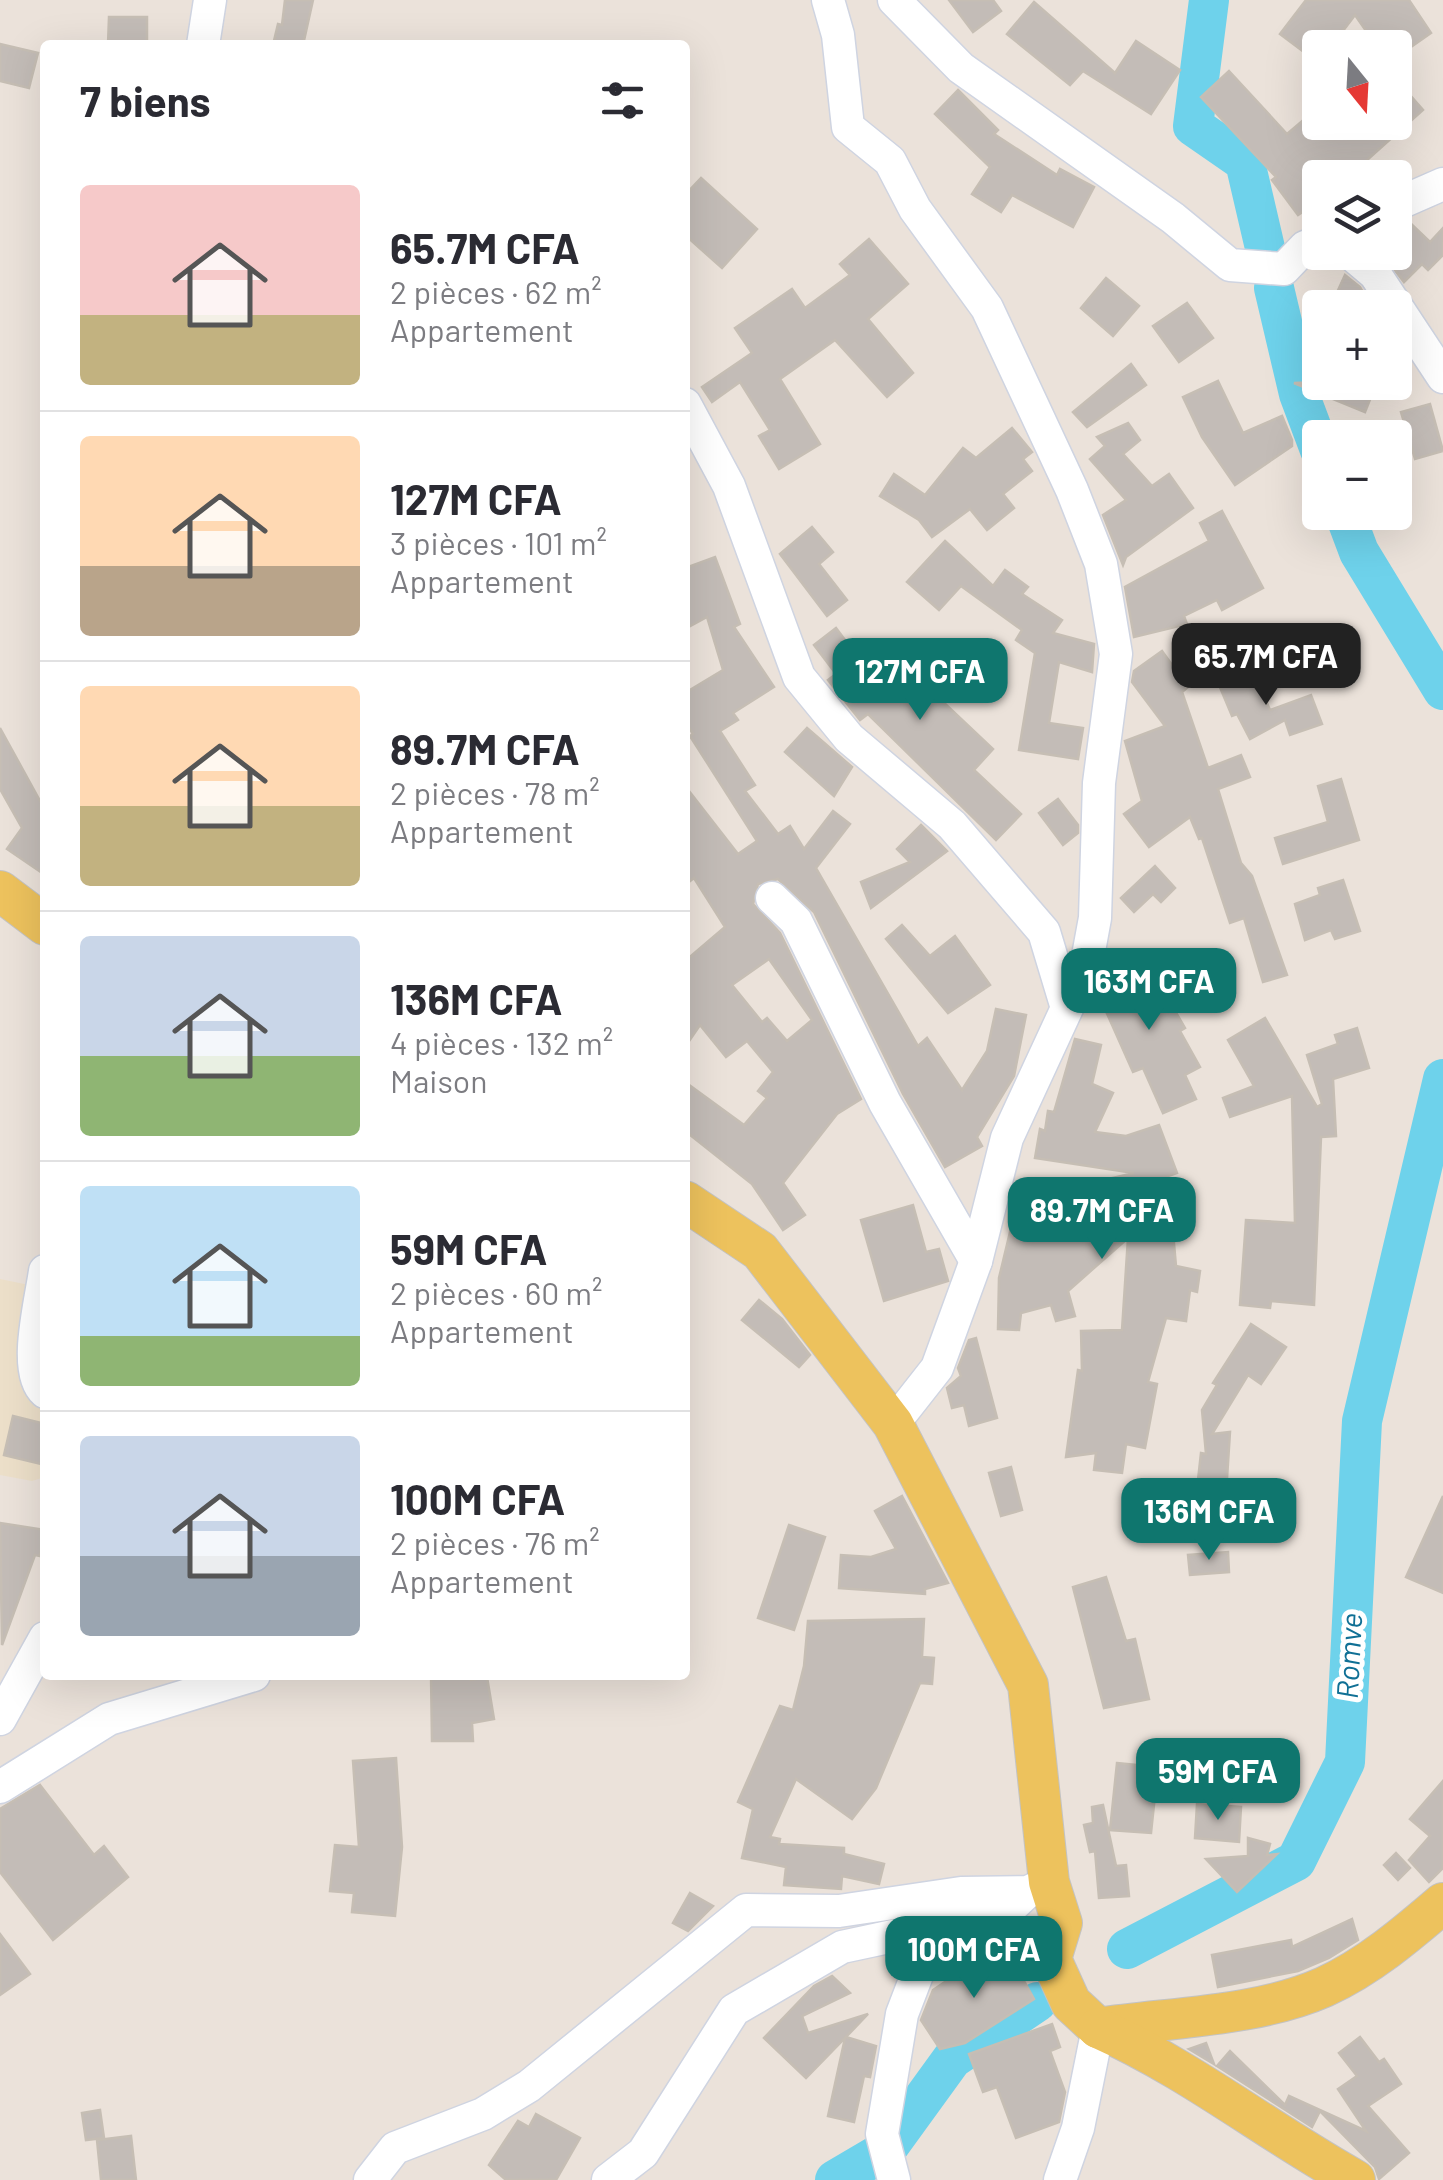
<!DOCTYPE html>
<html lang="fr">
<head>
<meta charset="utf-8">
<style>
	body { margin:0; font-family:Barlow,sans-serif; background:#f2f2f3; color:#2b2b33; height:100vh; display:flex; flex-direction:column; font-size:38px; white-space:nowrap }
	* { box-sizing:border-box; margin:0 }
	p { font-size:32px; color:#7c7c81 }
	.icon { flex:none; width:55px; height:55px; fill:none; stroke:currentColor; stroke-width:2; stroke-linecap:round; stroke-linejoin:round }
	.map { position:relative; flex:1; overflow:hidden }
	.details { position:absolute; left:40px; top:40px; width:650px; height:1640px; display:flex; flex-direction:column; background:#fff; border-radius:10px; box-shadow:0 10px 40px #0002 }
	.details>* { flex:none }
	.needle { width:65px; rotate:162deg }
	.controls { position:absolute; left:1302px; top:30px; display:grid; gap:20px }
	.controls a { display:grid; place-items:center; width:110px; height:110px; border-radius:10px; background:#fff; box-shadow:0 10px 40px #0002; font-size:50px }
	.price { position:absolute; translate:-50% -85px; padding:0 22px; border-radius:20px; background:#0f766e; color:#fff; font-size:32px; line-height:65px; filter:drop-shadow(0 2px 5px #0008) }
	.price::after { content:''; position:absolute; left:50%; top:60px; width:30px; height:22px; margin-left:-15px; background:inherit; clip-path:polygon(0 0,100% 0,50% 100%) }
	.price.on { background:#222; color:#fff }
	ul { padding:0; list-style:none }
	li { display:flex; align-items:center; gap:30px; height:250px; padding:0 40px }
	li+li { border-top:2px solid #e1e1e2 }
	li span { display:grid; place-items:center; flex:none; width:280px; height:200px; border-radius:10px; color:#555 }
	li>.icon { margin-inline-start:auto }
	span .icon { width:120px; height:120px; fill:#fffc; stroke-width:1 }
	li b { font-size:42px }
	h2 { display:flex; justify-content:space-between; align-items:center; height:120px; padding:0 40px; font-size:42px }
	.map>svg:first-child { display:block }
	.education { fill:#ecdfc9 }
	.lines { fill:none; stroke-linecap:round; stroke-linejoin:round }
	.river { stroke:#6ed2eb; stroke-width:40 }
	.building { fill:#c3bcb7; stroke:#c6beb4; stroke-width:2.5; fill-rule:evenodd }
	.minor-casing { stroke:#cfd4e1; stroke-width:35 }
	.major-casing { stroke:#c3c3c3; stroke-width:42 }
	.minor { stroke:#fff; stroke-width:32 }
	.major { stroke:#edc25d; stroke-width:40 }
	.labels { text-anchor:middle; stroke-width:10; stroke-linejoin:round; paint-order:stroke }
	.water-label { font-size:30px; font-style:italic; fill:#107095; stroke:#fff }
</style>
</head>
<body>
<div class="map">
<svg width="1443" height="2180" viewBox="0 0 1443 2180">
	<rect width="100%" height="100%" fill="#ebe2da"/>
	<!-- education -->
	<polygon class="education" points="0,1279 39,1287 45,1477 32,1481 0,1475"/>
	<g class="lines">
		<!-- river -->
		<g class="river">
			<polyline points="1209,0 1193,126 1245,162 1265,248"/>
			<polyline points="1274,288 1299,394 1320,450"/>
			<polyline points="1344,512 1359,552 1443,690"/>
			<polyline points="1127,1949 1296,1861 1345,1762 1362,1421 1443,1079"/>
			<polyline points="835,2180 886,2150 952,2059 1037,2002"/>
		</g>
	</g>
	<!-- building -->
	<g class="building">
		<polygon points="285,0 313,0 303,45 273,45 278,24 282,25"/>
		<polygon points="949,0 993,0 1001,11 973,32"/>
		<polygon points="1306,0 1409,0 1431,33 1395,58 1395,48 1378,48 1355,15 1330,48 1320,48 1320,64 1280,34"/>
		<polygon points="1034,2 1115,73 1136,41 1180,70 1151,114 1083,71 1070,85 1007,34"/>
		<polygon points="109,17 147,17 147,45 108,45"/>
		<polygon points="0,44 38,53 29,88 0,81"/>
		<polygon points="1229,71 1287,134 1320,106 1320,122 1395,122 1395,78 1423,110 1347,178 1320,178 1320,200 1298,215 1272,180 1276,177 1201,97"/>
		<polygon points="958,90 998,130 994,134 1057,175 1060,169 1094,187 1073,227 1012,195 1001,212 972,194 990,167 935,114"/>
		<polygon points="701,178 757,229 722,268 685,235 685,195"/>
		<polygon points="1408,221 1430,242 1443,228 1443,255 1428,270 1422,264 1404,282 1381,252 1395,252 1395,227"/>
		<polygon points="869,239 908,284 868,319 913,373 887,397 835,340 780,379 820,444 779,469 759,436 770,430 740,382 712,402 702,387 752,353 735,328 792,289 805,308 850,275 840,264"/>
		<polygon points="1345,275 1360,287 1372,308 1330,308"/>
		<polygon points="1106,278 1139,306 1113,336 1081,308"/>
		<polygon points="1187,303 1213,338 1179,362 1153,326"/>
		<polygon points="1131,364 1146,385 1087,427 1073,412"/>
		<polygon points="1218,381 1243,433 1282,416 1292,440 1292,446 1235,485 1202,437 1183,397"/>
		<polygon points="1320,382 1377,382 1365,412 1294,383"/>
		<polygon points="1430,404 1443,451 1415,459 1401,412"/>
		<polygon points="1128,423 1140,440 1123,454 1152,486 1169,474 1193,508 1126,557 1123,565 1103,515 1126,500 1090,459 1105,446 1097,437"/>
		<polygon points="1012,428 1032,452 1023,459 1032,471 1003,494 1014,508 987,530 970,509 932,537 919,520 880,496 894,474 925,495 963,448 976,458"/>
		<polygon points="1222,511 1263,588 1222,610 1217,600 1184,616 1187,624 1134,637 1125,587 1209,541 1200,523"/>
		<polygon points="812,527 833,552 819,564 847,600 827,616 780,554"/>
		<polygon points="945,541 993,586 1005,570 1028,587 1022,594 1062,620 1053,633 1094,644 1092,672 1059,662 1049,723 1083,728 1078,759 1019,750 1035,653 1016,640 1022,630 961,586 939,610 907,582"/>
		<path d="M715,557L740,624L734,627L774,687L733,713L738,720L720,731L755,785L745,791L778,834L790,826L804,849L833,811L850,824L816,868L918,1046L927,1038L962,1090L987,1051L996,1009L1026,1015L1014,1076L977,1137L982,1146L945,1167L903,1094L814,912L778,879L758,884L753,904L780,933L861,1099L837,1114L783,1183L805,1215L783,1230L752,1184L685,1131V1082L744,1125L767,1098L758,1091L773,1072L747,1041L726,1057L700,1025L685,1047V961L725,927L694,878L685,885V786L738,854L757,841L690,736L693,734L685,721V693L723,670L707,617L685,629V568ZM769,959L812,1020L787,1041L767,1018L762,1022L732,985Z"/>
		<polygon points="836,628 866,668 882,645 921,671 930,656 958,673 941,700 993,749 974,770 1021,814 996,840 868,714 860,720 828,680 836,674 814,645"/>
		<polygon points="1162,651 1188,687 1182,692 1208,768 1241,755 1250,777 1218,789 1241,863 1252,876 1287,975 1263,982 1244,918 1230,923 1202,838 1199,839 1190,817 1149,847 1124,814 1142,801 1125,741 1165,726 1132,682 1134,671"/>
		<polygon points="1253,671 1270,710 1311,695 1322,724 1290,735 1285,720 1250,739 1237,714 1232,716 1219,685"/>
		<polygon points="0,728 45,810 45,875 7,849 22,828 0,789"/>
		<polygon points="807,728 852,767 834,796 785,752"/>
		<polygon points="1341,779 1359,840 1283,864 1275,838 1328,822 1318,786"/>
		<polygon points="1058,799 1078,825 1078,833 1063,845 1039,813"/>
		<polygon points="921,825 947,851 871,908 861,882 910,862 897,849"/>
		<polygon points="1155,866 1175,888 1161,902 1153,894 1134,912 1121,898"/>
		<polygon points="1343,880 1360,931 1335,939 1331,930 1305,940 1295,904 1320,895 1318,888"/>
		<polygon points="902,925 930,956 955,936 990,985 948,1013 886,939"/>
		<polygon points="1123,961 1133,980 1150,968 1185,1028 1180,1031 1200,1067 1185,1075 1196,1099 1163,1113 1143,1068 1133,1072 1097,991 1106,970"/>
		<polygon points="1265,1018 1317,1107 1322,1104 1307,1055 1338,1044 1335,1035 1357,1028 1369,1068 1333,1079 1336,1136 1321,1137 1314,1305 1271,1301 1270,1308 1240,1305 1246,1220 1295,1223 1292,1096 1230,1117 1223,1098 1254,1086 1228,1040"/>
		<polygon points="1075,1039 1101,1045 1092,1084 1113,1093 1095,1132 1126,1136 1159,1125 1177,1173 1168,1176 1176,1266 1200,1271 1197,1292 1190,1290 1186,1321 1166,1318 1148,1382 1157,1384 1145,1448 1126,1444 1122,1473 1094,1470 1096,1453 1066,1457 1078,1370 1082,1371 1081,1331 1122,1330 1128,1238 1068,1291 1075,1316 1056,1321 1051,1305 1021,1313 1019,1330 998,1329 999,1278 1016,1207 1063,1218 1057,1191 1134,1173 1035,1158 1040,1129 1045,1131 1048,1111 1054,1112"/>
		<polygon points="913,1205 926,1252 939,1249 948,1281 884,1301 861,1220"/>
		<polygon points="759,1300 782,1319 810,1355 799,1367 742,1320"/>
		<polygon points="1251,1324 1286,1347 1261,1384 1248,1375 1212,1434 1230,1432 1225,1510 1195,1507 1201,1453 1206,1454 1202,1410 1217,1385 1213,1383"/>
		<polygon points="976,1338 997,1418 969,1426 964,1405 952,1408 947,1388 961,1376 958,1368 969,1340"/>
		<polygon points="13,1416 45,1424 41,1464 4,1455"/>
		<polygon points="1011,1467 1022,1510 1001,1516 989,1473"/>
		<polygon points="902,1496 948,1583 925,1589 925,1594 839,1588 841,1555 871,1557 896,1549 875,1511"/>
		<polygon points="1443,1496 1443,1593 1406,1577"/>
		<polygon points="0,1523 45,1530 40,1556 35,1555 2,1645"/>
		<polygon points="789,1525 825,1537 794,1630 758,1618"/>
		<polygon points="1228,1552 1229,1572 1190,1575 1188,1555"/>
		<polygon points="1106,1577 1126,1641 1135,1639 1149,1699 1104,1708 1073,1587"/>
		<polygon points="924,1619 922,1657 934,1658 932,1684 920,1683 876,1788 852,1819 796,1779 770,1837 780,1839 779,1844 844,1848 844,1854 884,1864 879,1884 842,1876 841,1889 784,1885 786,1867 742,1858 753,1809 738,1802 780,1706 793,1710 804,1666 808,1621"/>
		<polygon points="431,1675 471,1675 471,1680 487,1677 494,1719 472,1723 473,1741 432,1741"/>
		<polygon points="396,1758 402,1847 395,1916 352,1912 354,1893 330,1891 335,1845 359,1847 353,1761"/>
		<polygon points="1117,1763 1158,1767 1151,1833 1110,1830"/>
		<polygon points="1443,1781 1443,1868 1429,1882 1409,1860 1430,1836 1410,1819"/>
		<polygon points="40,1785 94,1855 104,1846 128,1877 53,1940 0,1872 0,1809"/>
		<polygon points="1197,1804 1241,1807 1239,1842 1195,1838"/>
		<polygon points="1103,1805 1116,1866 1126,1865 1129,1896 1099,1898 1095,1851 1090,1852 1084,1825 1093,1823 1092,1807"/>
		<polygon points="1248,1838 1270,1844 1267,1855 1277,1854 1237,1892 1206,1859 1248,1856"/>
		<polygon points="1396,1853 1410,1868 1398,1880 1384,1865"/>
		<polygon points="690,1893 713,1906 688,1931 673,1923"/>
		<polygon points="1352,1919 1358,1940 1329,1958 1298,1971 1218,1987 1212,1955 1291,1940 1292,1947"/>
		<polygon points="0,1934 30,1974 0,1995"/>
		<polygon points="992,1950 999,1968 1014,1963 1034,1999 965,2043 940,2049 921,2020 933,1990"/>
		<polygon points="832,1976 850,1993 802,2016 808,2033 868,2014 846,2037 876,2046 870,2077 864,2076 854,2122 828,2116 845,2038 806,2078 764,2038 814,1986"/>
		<polygon points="1052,2024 1060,2047 1050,2051 1065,2092 1059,2122 1016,2138 997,2087 983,2092 969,2054"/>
		<polygon points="1360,2037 1379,2062 1384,2059 1401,2084 1368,2106 1409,2153 1379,2179 1375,2167 1320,2111 1312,2127 1217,2066 1230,2051 1285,2105 1289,2096 1366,2131 1338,2089 1357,2076 1339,2053"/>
		<polygon points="1206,2043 1214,2064 1189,2049"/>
		<polygon points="100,2110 104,2138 86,2140 82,2113"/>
		<polygon points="536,2114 580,2138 556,2180 506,2180 489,2165 518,2121 529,2127"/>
		<polygon points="131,2136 136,2180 101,2180 97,2140"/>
	</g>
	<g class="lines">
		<!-- minor casing -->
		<g class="minor-casing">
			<g id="minor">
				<polyline points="828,0 838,35 848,127 890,161 915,209 987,308 1072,490 1101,564 1116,654 1099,783 1095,918 1086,967 1007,1138 976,1261 937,1368 893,1424"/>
				<polyline points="894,0 961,68 1173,218 1230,265 1284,269 1305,247 1320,241"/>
				<polyline points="203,45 210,0"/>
				<polyline points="1395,205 1443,184"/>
				<polyline points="1349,252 1375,274 1443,377"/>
				<polyline points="685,404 729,486 799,677 849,738 952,825 1044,932 1066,1005"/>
				<polyline points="772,898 796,921 885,1103 976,1261"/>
				<path d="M45,1271C41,1301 22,1372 45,1392"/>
				<polyline points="0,1719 45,1638"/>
				<polyline points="0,1787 109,1719 254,1675"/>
				<polyline points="370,2180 395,2148 483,2114 529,2086 746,1910 839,1911 961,1893 1028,1892 1049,1882"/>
				<polyline points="608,2180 643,2153 734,2010 842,1947 954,1923"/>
				<polyline points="894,2180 882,2134 902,2014 925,1954 954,1923 1007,1911 1025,1894"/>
				<polyline points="1060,2180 1078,2128 1098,2028"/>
			</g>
		</g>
		<!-- major casing -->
		<g class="major-casing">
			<g id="major">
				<polyline points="0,891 45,925"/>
				<path d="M685,1201L760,1251L893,1424L1028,1685L1049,1882L1062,1923L1051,1959L1071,2003L1098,2028C1171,2017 1256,2017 1324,1987C1368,1967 1407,1934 1443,1903"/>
				<path d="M1098,2028C1190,2069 1267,2131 1355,2180"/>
			</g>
		</g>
		<!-- minor -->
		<use href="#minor" class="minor"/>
		<!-- major -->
		<use href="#major" class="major"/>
	</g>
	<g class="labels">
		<!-- water labels -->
		<g class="water-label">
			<text transform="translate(1350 1656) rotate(-87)" y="10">Romve</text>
		</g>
	</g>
</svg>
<div class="controls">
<a><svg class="needle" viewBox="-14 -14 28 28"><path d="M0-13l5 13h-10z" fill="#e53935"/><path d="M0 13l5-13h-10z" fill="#7c7c81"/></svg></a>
<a><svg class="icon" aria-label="layers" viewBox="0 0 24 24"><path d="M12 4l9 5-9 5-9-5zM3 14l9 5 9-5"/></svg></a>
<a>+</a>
<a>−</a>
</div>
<b class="price on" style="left:1266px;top:708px">65.7M CFA</b>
<b class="price" style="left:920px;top:723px">127M CFA</b>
<b class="price" style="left:1149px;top:1033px">163M CFA</b>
<b class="price" style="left:1102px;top:1262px">89.7M CFA</b>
<b class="price" style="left:1209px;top:1563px">136M CFA</b>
<b class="price" style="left:1218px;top:1823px">59M CFA</b>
<b class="price" style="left:974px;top:2001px">100M CFA</b>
<section class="details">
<h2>7 biens<svg class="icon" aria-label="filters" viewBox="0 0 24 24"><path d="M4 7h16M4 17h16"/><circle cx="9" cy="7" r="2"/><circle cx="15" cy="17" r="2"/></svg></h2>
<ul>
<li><span style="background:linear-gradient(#f6c9c9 65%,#c2b280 0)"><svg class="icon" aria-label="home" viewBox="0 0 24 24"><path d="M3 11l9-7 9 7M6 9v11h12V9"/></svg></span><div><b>65.7M CFA</b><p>2 pièces · 62 m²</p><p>Appartement</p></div></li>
<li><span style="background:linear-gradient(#ffd9b3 65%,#b9a48a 0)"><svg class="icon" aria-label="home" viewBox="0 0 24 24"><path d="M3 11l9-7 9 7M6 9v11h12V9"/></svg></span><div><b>127M CFA</b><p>3 pièces · 101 m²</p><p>Appartement</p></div></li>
<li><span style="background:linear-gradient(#ffd9b3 60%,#c2b280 0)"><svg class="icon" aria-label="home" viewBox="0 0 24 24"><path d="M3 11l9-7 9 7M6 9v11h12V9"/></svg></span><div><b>89.7M CFA</b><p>2 pièces · 78 m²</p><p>Appartement</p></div></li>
<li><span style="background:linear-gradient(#c9d6e8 60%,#8fb573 0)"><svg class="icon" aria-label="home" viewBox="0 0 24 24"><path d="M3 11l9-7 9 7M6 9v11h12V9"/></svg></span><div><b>136M CFA</b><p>4 pièces · 132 m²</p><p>Maison</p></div></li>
<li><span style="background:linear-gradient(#bfe0f5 75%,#8fb573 0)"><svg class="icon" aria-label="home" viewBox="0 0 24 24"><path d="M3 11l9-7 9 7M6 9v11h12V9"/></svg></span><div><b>59M CFA</b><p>2 pièces · 60 m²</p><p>Appartement</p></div></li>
<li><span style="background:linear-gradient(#c9d6e8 60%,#9aa5b1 0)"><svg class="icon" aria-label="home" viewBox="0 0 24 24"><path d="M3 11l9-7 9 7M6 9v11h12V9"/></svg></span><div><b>100M CFA</b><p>2 pièces · 76 m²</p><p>Appartement</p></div></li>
</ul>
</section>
</div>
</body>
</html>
